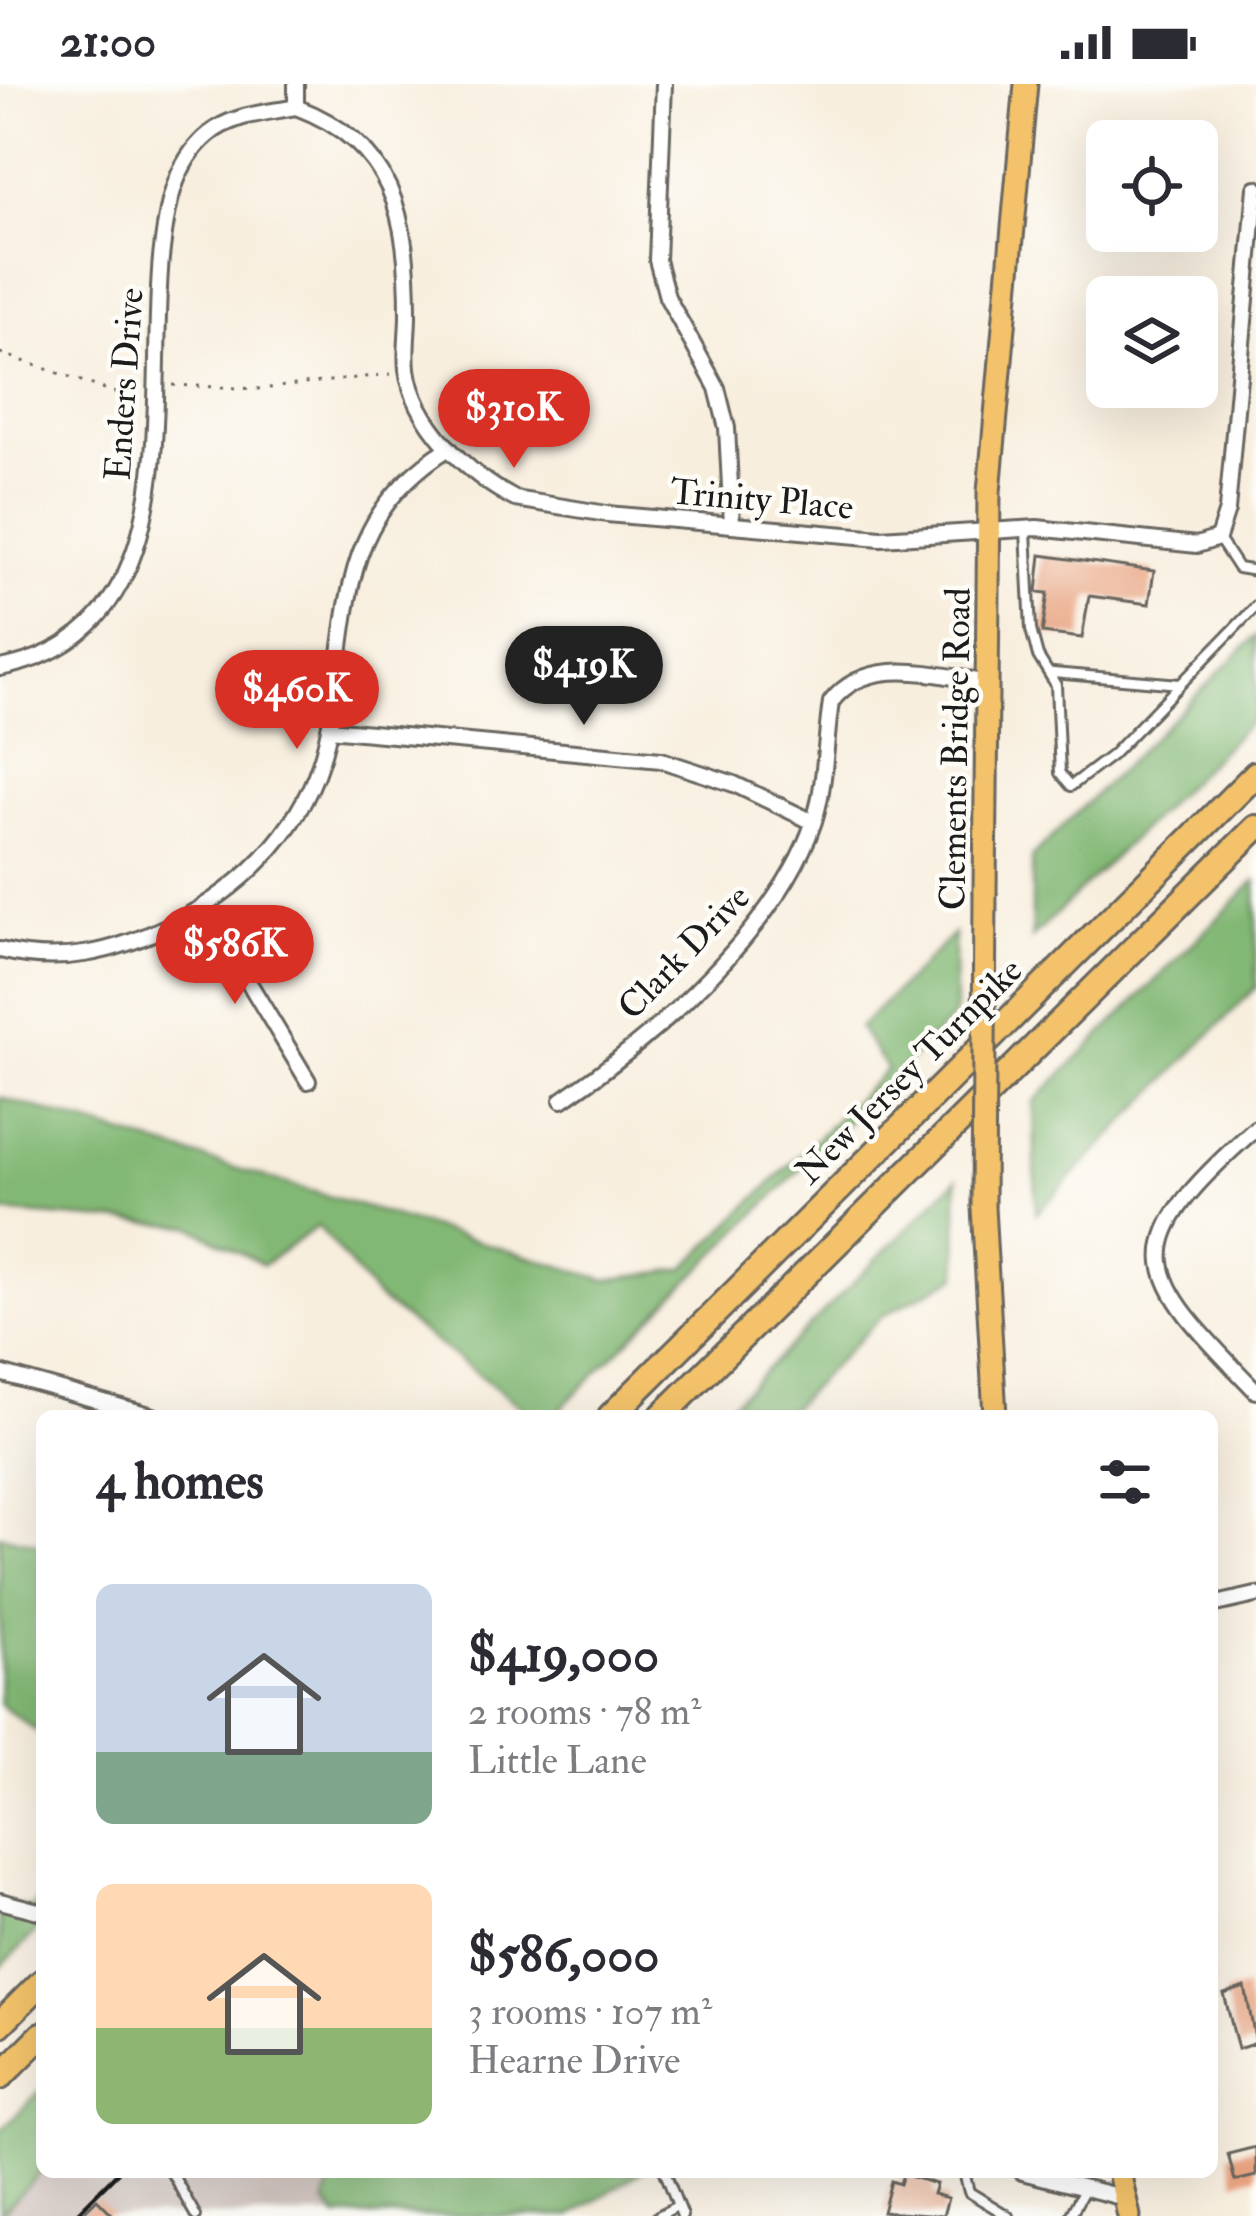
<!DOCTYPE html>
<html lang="en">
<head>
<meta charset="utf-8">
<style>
	body { margin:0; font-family:"IM FELL Double Pica",serif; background:#f7f7f7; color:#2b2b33; height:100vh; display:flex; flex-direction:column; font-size:45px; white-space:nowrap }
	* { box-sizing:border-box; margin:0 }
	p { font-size:39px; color:#7c7c81 }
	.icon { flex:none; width:66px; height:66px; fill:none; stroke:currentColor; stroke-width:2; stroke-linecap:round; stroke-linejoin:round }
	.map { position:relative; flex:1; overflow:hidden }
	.side { position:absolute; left:36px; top:1326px; width:1182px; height:768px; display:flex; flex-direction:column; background:#fff; border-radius:18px; box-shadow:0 12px 48px #0002 }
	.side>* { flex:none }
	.tools { position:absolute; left:1086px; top:36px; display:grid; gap:24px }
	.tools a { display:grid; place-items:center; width:132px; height:132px; border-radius:18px; background:#fff; box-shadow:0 12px 48px #0002; font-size:60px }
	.price { position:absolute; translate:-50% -102px; padding:0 27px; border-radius:42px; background:#d93025; color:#fff; font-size:39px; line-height:78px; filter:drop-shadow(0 3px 6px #0008) }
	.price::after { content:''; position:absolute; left:50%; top:72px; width:36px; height:27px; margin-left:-18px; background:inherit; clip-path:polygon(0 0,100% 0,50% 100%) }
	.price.on { background:#222; color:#fff }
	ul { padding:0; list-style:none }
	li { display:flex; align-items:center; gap:36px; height:300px; padding:0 60px }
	li span { display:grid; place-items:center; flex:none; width:336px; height:240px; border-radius:18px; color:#555 }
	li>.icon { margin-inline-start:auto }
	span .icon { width:144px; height:144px; fill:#fffc; stroke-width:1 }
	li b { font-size:51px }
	h2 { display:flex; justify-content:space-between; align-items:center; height:144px; padding:0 60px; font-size:51px }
	.status { display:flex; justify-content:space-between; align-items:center; height:84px; padding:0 60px; background:#fff; direction:ltr }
	.status svg { height:33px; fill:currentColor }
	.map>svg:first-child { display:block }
	.industrial { fill:#cfc0bb }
	.forest { fill:#82b874; stroke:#4f6a48; stroke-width:3 }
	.building { fill:#e8a17e }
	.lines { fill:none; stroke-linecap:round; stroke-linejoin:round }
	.lane-casing { stroke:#696660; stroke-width:14 }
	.street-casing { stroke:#696660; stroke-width:20 }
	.primary-casing { stroke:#696660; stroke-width:27 }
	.highway-casing { stroke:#696660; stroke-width:30 }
	.path { stroke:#696660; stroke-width:3; stroke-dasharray:3 9; stroke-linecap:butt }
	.lane { stroke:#fff; stroke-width:8 }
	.street { stroke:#fff; stroke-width:14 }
	.primary { stroke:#f3c26a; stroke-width:21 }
	.highway { stroke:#f3c26a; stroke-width:24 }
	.rail { stroke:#1c1c1c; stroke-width:4.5 }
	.primary-bridge-casing { stroke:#696660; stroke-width:27; stroke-linecap:butt }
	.primary-bridge { stroke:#f3c26a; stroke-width:21 }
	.labels { text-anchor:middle; stroke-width:9; stroke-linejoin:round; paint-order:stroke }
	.street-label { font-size:36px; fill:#1c1c1c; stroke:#fdfcf7 }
</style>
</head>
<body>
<div class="status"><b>21:00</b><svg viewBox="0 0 49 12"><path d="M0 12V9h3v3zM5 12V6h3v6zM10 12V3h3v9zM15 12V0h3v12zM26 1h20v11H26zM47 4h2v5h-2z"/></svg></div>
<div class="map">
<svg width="1256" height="2132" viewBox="0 0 1256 2132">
	<rect width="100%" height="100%" fill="#fdfcf7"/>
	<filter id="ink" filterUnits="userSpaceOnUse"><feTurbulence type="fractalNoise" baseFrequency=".00833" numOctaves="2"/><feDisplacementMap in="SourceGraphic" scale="24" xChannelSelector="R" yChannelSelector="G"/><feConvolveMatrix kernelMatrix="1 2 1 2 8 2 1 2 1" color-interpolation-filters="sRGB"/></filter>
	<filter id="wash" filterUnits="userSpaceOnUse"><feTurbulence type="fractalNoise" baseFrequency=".004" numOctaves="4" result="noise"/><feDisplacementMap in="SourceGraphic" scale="48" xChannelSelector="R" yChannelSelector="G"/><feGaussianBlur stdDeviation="2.7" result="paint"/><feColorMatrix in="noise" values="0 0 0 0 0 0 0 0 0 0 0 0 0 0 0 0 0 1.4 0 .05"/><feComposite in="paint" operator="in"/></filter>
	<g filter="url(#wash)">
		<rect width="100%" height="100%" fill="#f8eede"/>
		<!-- industrial -->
		<polygon class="industrial" points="42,2087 333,2088 325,2118 337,2132 0,2132"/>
		<!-- forest -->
		<g class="forest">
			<polygon points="1256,552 1256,632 1032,854 1032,773"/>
			<polygon points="1256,796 1256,903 1036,1130 1034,1018"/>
			<polygon points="954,850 955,931 553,1332 533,1332 376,1213 318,1142 263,1181 190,1142 0,1128 0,1013 606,1196 684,1185 887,985 859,944"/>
			<polygon points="957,1095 958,1192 882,1232 783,1332 719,1332"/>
			<polygon points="0,1451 42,1461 42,1651 0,1621"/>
			<polygon points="42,1812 42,1842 0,1884 0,1818 30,1824"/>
			<polygon points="42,2005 42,2087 0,2130 0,2047"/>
			<polygon points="333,2088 641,2088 570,2132 337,2132 325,2118"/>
		</g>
		<g id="blocks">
			<!-- building -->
			<g class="building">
				<polygon points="1041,471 1154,487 1149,520 1089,512 1082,554 1042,549 1048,509 1037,508"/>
				<polygon points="1245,1903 1256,1959 1238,1965 1224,1910"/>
				<polygon points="1256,2063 1256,2092 1235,2097 1228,2070"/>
				<polygon points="903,2090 936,2100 933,2110 948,2114 943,2132 883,2128 891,2097 900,2100"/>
				<polygon points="97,2115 114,2132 80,2132"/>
			</g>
		</g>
	</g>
	<g filter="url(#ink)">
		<use href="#blocks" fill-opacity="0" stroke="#696660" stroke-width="3"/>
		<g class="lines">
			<!-- lane casing -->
			<g class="lane-casing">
				<g id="lane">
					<polyline points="1026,447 1031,546 1038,572 1056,601 1060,689 1071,702 1112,671 1256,522"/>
					<polyline points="1219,455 1238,484 1256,487"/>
					<polyline points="1053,589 1180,600"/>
					<polyline points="171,2088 196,2132"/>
					<polyline points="665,2088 682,2132"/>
					<polyline points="964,2088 969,2108 1008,2132"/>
					<polyline points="658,2132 677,2122"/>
					<polyline points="1070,2132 1085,2104"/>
				</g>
			</g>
			<!-- street casing -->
			<g class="street-casing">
				<g id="street">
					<polyline points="664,0 657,176 667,213 717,304 727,344 732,441"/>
					<path d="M296,23C394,60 408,132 408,230C408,248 405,267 407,285C414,340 469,391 515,415L607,430L881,454L1037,444L1197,461L1218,454L1227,426L1256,104"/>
					<polyline points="296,23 296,0"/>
					<path d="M0,584C190,548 147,321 161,174C166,129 172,80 209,50C233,30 267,29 296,23"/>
					<polyline points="329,645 661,676 734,700 813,738"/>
					<polyline points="204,824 308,997"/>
					<path d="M0,866C60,881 113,869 168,842C249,802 312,737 329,645C351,529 335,435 449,364"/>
					<path d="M562,1016C653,955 779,843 814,737C826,699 825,658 831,618C868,569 938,592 990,599"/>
					<path d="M1256,1044C1119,1165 1139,1187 1256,1307"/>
					<polyline points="0,1289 153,1332"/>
					<polyline points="1212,1521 1256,1511"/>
					<polyline points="0,1817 42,1828"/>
					<polyline points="1022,2088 1125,2114"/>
				</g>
			</g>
			<!-- primary casing -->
			<g class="primary-casing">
				<g id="primary">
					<polyline points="985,808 989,408 1026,0"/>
					<polyline points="983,1123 995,1332"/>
					<polyline points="1119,2088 1129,2132"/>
				</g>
			</g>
			<!-- highway casing -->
			<g class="highway-casing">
				<g id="highway">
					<polyline points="611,1332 1256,690"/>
					<polyline points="662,1332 1256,744"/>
					<polyline points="0,1940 42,1898"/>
					<polyline points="0,1993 42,1951"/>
				</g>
			</g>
			<!-- path -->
			<g class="path">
				<polyline points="0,269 139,317"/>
				<polyline points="173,301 260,305 391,290"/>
			</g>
			<!-- lane -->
			<use href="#lane" class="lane"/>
			<!-- street -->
			<use href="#street" class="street"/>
			<!-- primary -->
			<use href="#primary" class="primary"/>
			<!-- highway -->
			<use href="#highway" class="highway"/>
			<!-- rail -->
			<polyline class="rail" points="74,2132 118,2088"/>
			<!-- primary-bridge casing -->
			<g class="primary-bridge-casing">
				<polyline id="primary-bridge" points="983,1123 985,808"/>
			</g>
			<!-- primary-bridge -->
			<use href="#primary-bridge" class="primary-bridge"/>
		</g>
	</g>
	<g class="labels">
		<!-- street labels -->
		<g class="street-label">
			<text transform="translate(123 300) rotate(-86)" y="13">Enders Drive</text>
			<text transform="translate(762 414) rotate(5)" y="13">Trinity Place</text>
			<text transform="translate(954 665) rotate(-89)" y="13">Clements Bridge Road</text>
			<text transform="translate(683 867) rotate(-46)" y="13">Clark Drive</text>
			<text transform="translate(908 986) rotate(-45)" y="13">New Jersey Turnpike</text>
		</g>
	</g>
</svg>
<div class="tools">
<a><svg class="icon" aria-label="locate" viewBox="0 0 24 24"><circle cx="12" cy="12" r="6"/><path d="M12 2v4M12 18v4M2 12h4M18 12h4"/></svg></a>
<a><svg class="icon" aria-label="layers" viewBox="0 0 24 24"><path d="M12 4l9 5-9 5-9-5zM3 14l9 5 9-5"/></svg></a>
</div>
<b class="price" style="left:514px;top:387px">$310K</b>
<b class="price on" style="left:584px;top:644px">$419K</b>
<b class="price" style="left:297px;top:668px">$460K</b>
<b class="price" style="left:235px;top:923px">$586K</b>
<section class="side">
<h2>4 homes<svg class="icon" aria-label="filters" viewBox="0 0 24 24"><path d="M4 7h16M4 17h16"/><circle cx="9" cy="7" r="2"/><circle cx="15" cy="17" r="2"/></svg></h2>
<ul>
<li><span style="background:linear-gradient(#c9d6e8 70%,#7fa58c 0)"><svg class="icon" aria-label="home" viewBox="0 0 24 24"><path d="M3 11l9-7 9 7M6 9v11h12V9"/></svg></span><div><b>$419,000</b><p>2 rooms · 78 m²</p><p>Little Lane</p></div></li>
<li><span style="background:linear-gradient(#ffd9b3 60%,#8fb573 0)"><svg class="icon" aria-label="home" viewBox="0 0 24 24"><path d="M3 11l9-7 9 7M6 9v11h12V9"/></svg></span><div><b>$586,000</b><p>3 rooms · 107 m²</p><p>Hearne Drive</p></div></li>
</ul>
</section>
</div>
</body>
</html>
